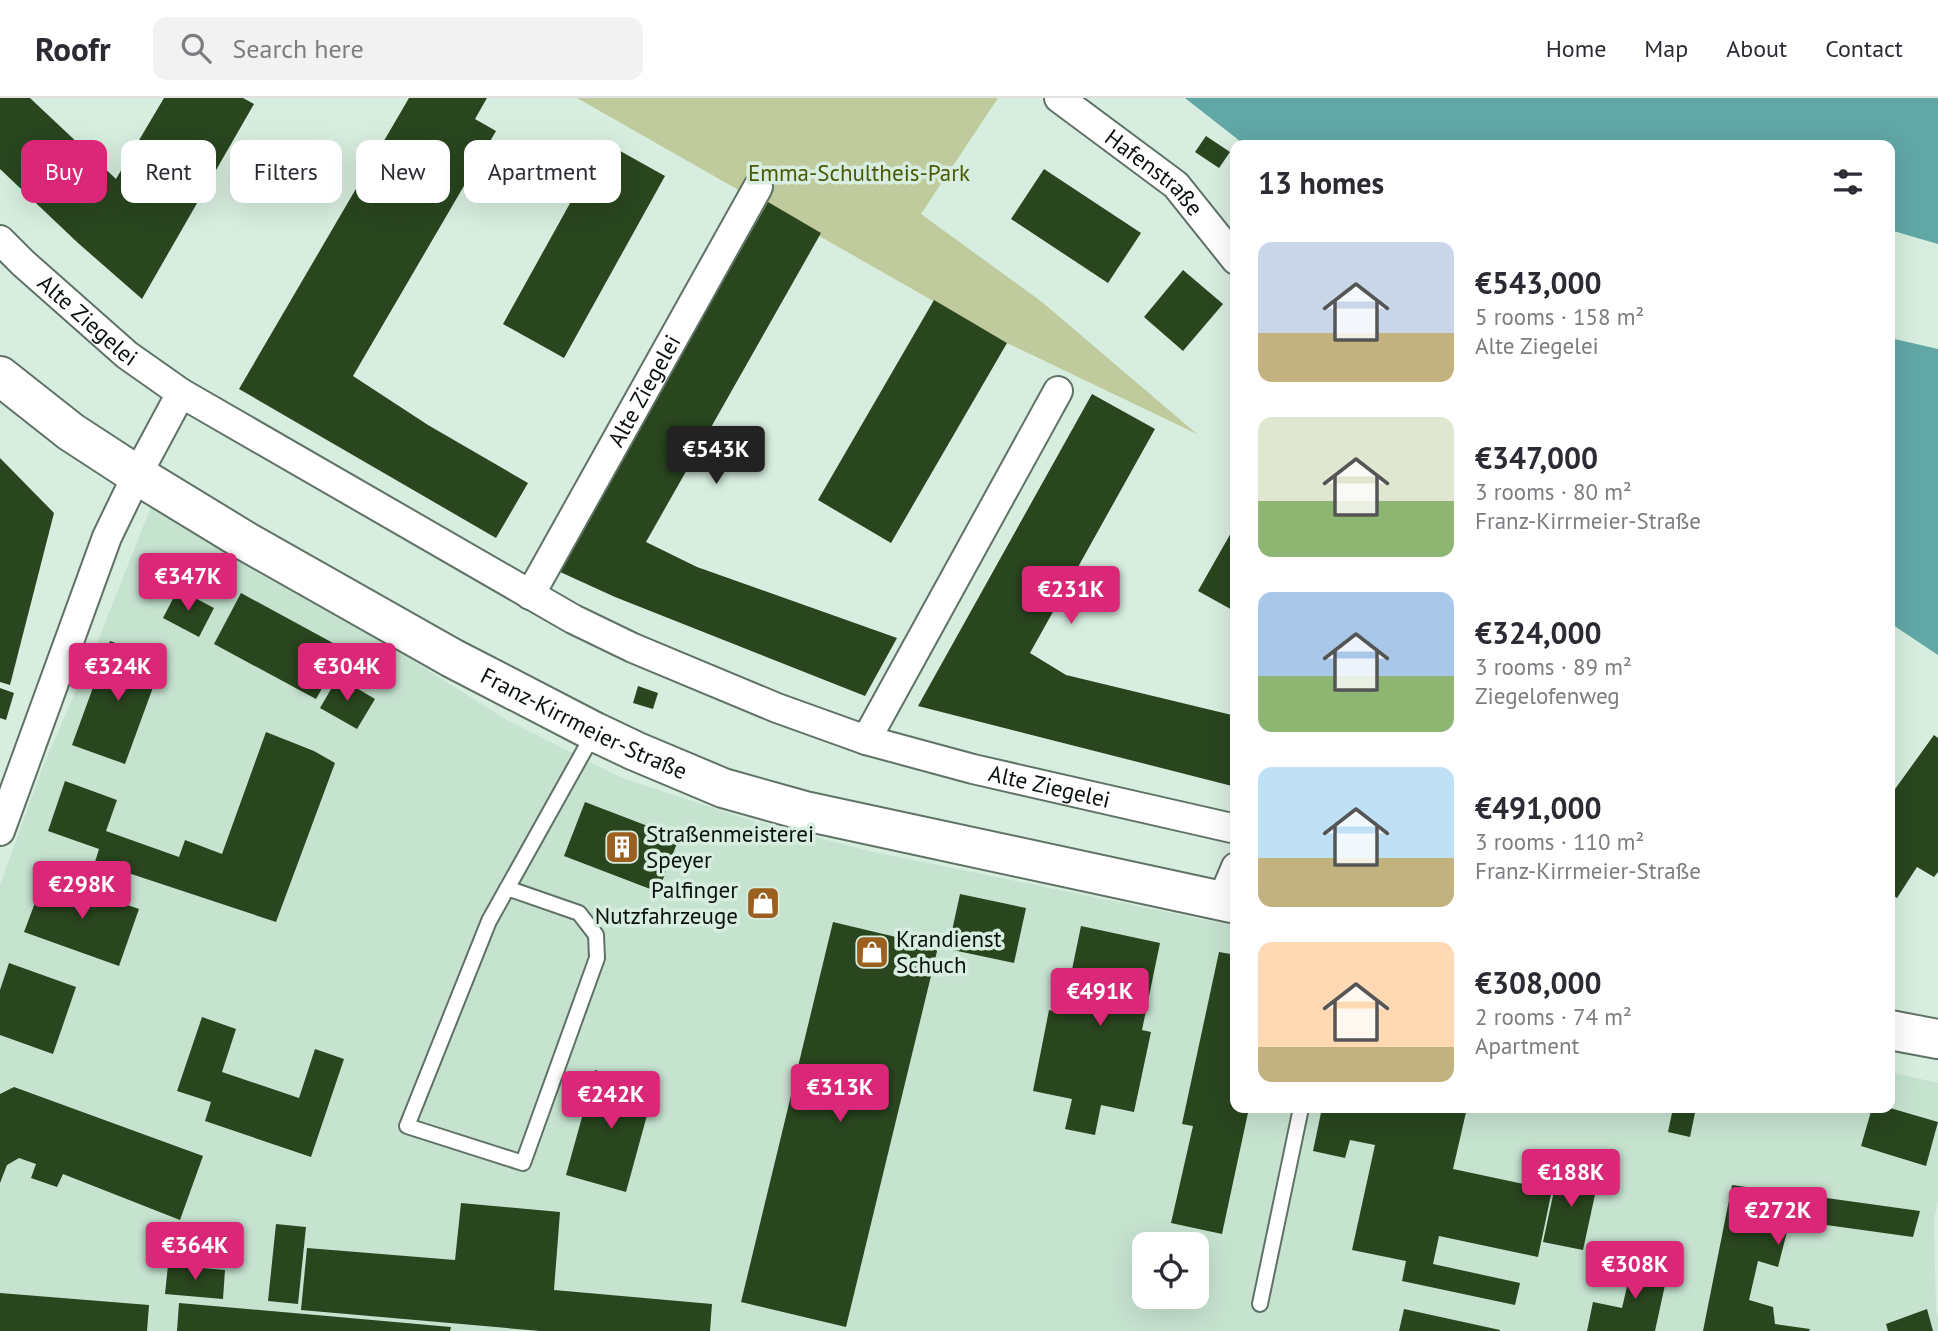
<!DOCTYPE html>
<html lang="en">
<head>
<meta charset="utf-8">
<style>
	body { margin:0; font-family:"PT Sans",sans-serif; background:#f2f2f3; color:#2b2b33; height:100vh; display:flex; flex-direction:column; font-size:26px; white-space:nowrap }
	* { box-sizing:border-box; margin:0 }
	p { font-size:23px; color:#7c7c81 }
	.icon { flex:none; width:38px; height:38px; fill:none; stroke:currentColor; stroke-width:2; stroke-linecap:round; stroke-linejoin:round }
	.map { position:relative; flex:1; overflow:hidden }
	.details { position:absolute; left:1230px; top:42px; width:665px; height:973px; display:flex; flex-direction:column; background:#fff; border-radius:14px; box-shadow:0 7px 28px #0002 }
	.details>* { flex:none }
	.banner { position:absolute; left:21px; top:42px; width:665px; height:63px; display:flex; gap:14px }
	.fabs { position:absolute; left:1132px; top:1134px; display:grid; gap:14px }
	.fabs a { display:grid; place-items:center; width:77px; height:77px; border-radius:14px; background:#fff; box-shadow:0 7px 28px #0002; font-size:35px }
	.price { position:absolute; translate:-50% -60px; padding:0 16px; border-radius:7px; background:#db2777; color:#fff; font-size:23px; line-height:46px; filter:drop-shadow(0 2px 4px #0008) }
	.price::after { content:''; position:absolute; left:50%; top:42px; width:21px; height:16px; margin-left:-10px; background:inherit; clip-path:polygon(0 0,100% 0,50% 100%) }
	.price.current { background:#222; color:#fff }
	ul { padding:0; list-style:none }
	li { display:flex; align-items:center; gap:21px; height:175px; padding:0 28px }
	li span { display:grid; place-items:center; flex:none; width:196px; height:140px; border-radius:14px; color:#555 }
	li>.icon { margin-inline-start:auto }
	span .icon { width:84px; height:84px; fill:#fffc; stroke-width:1 }
	li b { font-size:30px }
	h2 { display:flex; justify-content:space-between; align-items:center; height:84px; padding:0 28px; font-size:30px }
	.pill { padding:0 24px; border-radius:14px; background:#fff; box-shadow:0 7px 28px #0002; font-size:24px; line-height:63px }
	.pill.current { background:#db2777; color:#fff }
	header { display:flex; align-items:center; gap:42px; box-sizing:border-box; height:98px; padding:0 35px; background:#fff; border-bottom:2px solid #e1e1e2 }
	header strong { font-size:33px }
	nav { display:flex; gap:38px; margin-inline-start:auto; font-size:24px }
	.search { width:490px; height:63px; background:#f2f2f3; display:flex; align-items:center; gap:18px; box-sizing:border-box; padding:0 24px; border-radius:14px; color:#7c7c81; font-size:26px }
	.map>svg:first-child { display:block }
	.built { fill:#c6e3d0; fill-rule:evenodd }
	.green { fill:#bfcb9c }
	.water { fill:#60a7a6 }
	.building { fill:#29461f }
	.lines { fill:none; stroke-linecap:round; stroke-linejoin:round }
	.lane-casing { stroke:#5f7265; stroke-width:18 }
	.street-casing { stroke:#5f7265; stroke-width:32 }
	.secondary-casing { stroke:#5f7265; stroke-width:42 }
	.lane { stroke:#fff; stroke-width:14 }
	.street { stroke:#fff; stroke-width:28 }
	.secondary { stroke:#fff; stroke-width:38 }
	.labels { text-anchor:middle; stroke-width:7; stroke-linejoin:round; paint-order:stroke }
	.park-label { font-size:23px; fill:#4b5904; stroke:#d7eddf }
	.street-label { font-size:23px; fill:#0b120e; stroke:#d7eddf }
	.poi-label { font-size:23px; fill:#0b120e; stroke:#d7eddf; text-anchor:start }
</style>
</head>
<body>
<header>
<strong>Roofr</strong>
<div class="search"><svg class="icon" aria-label="search" viewBox="0 0 24 24"><circle cx="10" cy="10" r="6"/><path d="M15 15l6 6"/></svg>Search here</div>
<nav><a>Home</a><a>Map</a><a>About</a><a>Contact</a></nav>
</header>
<div class="map">
<svg width="1938" height="1233" viewBox="0 0 1938 1233">
	<rect width="100%" height="100%" fill="#d7eddf"/>
	<!-- built -->
	<path class="built" d="M152,406L232,449L507,622L622,680L756,724L874,754L1235,828L1236,1010H1890V974L1938,985V1101L1934,1122L1936,1213L1938,1220V1233H0V787L43,668L99,540ZM1144,1146H1197V1199H1144Z"/>
	<!-- green -->
	<polygon class="green" points="577,0 998,0 921,116 1042,204 1197,336 1007,245"/>
	<!-- water -->
	<g class="water">
		<polygon points="1185,0 1938,0 1938,146 1890,132 1890,47 1245,47"/>
		<polygon points="1890,240 1938,251 1938,557 1890,525"/>
	</g>
	<!-- building -->
	<g class="building">
		<polygon points="0,0 30,0 116,81 164,0 243,0 254,6 142,201 78,145 0,71"/>
		<polygon points="409,0 487,0 475,21 496,33 353,278 428,327 528,385 496,440 239,291"/>
		<polygon points="1206,38 1230,54 1219,70 1195,54"/>
		<polygon points="604,44 665,78 564,260 503,226"/>
		<polygon points="1044,71 1141,135 1108,185 1011,121"/>
		<polygon points="768,104 821,135 646,444 697,469 897,540 865,598 615,499 558,473"/>
		<polygon points="1183,172 1223,206 1183,253 1144,219"/>
		<polygon points="934,202 1007,245 891,445 818,402"/>
		<polygon points="1092,296 1155,331 1030,555 1066,577 1236,618 1236,689 918,608"/>
		<polygon points="0,360 54,415 10,587 0,584"/>
		<polygon points="1236,426 1236,514 1198,493"/>
		<polygon points="178,491 214,510 199,539 163,520"/>
		<polygon points="241,495 344,551 316,601 214,546"/>
		<polygon points="110,543 163,562 125,666 72,647"/>
		<polygon points="338,579 375,601 357,631 320,610"/>
		<polygon points="638,588 658,595 653,611 633,605"/>
		<polygon points="0,590 14,595 6,622 0,620"/>
		<polygon points="266,634 314,653 335,665 276,824 95,764 99,751 48,733 65,683 117,702 106,733 179,759 185,742 222,756"/>
		<polygon points="1934,637 1938,640 1938,774 1934,779 1917,769 1897,800 1890,795 1890,698"/>
		<polygon points="585,704 679,740 658,794 564,758"/>
		<polygon points="45,778 139,811 119,868 24,834"/>
		<polygon points="960,796 1026,810 1014,865 948,851"/>
		<polygon points="833,824 938,849 846,1229 741,1204"/>
		<polygon points="1081,828 1160,845 1142,932 1151,934 1134,1014 1101,1007 1095,1037 1065,1031 1072,1001 1033,993 1049,912 1063,915"/>
		<polygon points="1219,854 1236,857 1236,1010 1249,1010 1222,1136 1171,1125 1193,1028 1182,1026"/>
		<polygon points="9,865 76,889 53,956 0,937 0,892"/>
		<polygon points="202,919 236,931 222,974 299,1000 315,951 344,961 311,1059 205,1023 211,1004 177,993"/>
		<polygon points="595,972 655,988 626,1094 566,1077"/>
		<polygon points="14,989 203,1058 180,1122 63,1076 57,1089 31,1080 36,1066 19,1060 7,1067 0,1085 0,996"/>
		<polygon points="1322,1010 1467,1010 1453,1071 1552,1092 1538,1159 1439,1138 1433,1166 1520,1185 1515,1207 1402,1183 1406,1163 1352,1152 1375,1047 1350,1042 1345,1060 1313,1053"/>
		<polygon points="1673,1010 1696,1010 1690,1039 1668,1034"/>
		<polygon points="1872,1010 1890,1010 1938,1024 1926,1068 1861,1048"/>
		<polygon points="1559,1069 1599,1078 1583,1152 1543,1144"/>
		<polygon points="1732,1087 1920,1113 1913,1139 1790,1122 1778,1169 1758,1163 1749,1202 1773,1209 1775,1226 1810,1231 1809,1233 1703,1233"/>
		<polygon points="461,1105 560,1114 554,1192 712,1206 710,1233 540,1233 301,1212 307,1150 455,1162"/>
		<polygon points="276,1126 306,1129 298,1206 268,1203"/>
		<polygon points="1641,1158 1670,1164 1655,1233 1587,1233 1593,1204 1622,1210 1630,1176 1637,1177"/>
		<polygon points="168,1167 225,1172 223,1201 165,1196"/>
		<polygon points="0,1195 149,1207 147,1233 0,1233"/>
		<polygon points="179,1205 451,1229 450,1233 177,1233"/>
		<polygon points="1404,1211 1500,1232 1500,1233 1399,1233"/>
		<polygon points="1927,1211 1933,1233 1888,1233 1886,1226"/>
	</g>
	<g class="lines">
		<!-- lane casing -->
		<g class="lane-casing">
			<g id="lane">
				<polyline points="507,790 579,815 596,837 597,860 523,1065 407,1028 489,823 594,635"/>
				<polyline points="1260,1206 1301,1010"/>
			</g>
		</g>
		<!-- street casing -->
		<g class="street-casing">
			<g id="street">
				<path id="s1" d="M1059,0L1176,87L1236,162"/>
				<path id="s2" d="M0,142L23,165L127,257L181,295L137,377L107,439L0,733"/>
				<path id="s3" d="M181,295L573,521L633,550L777,610L866,642L973,671L1236,731"/>
				<path id="s4" d="M530,497L758,89"/>
				<polyline points="866,642 1058,293"/>
				<polyline points="1222,802 1236,769"/>
			</g>
		</g>
		<!-- secondary casing -->
		<g class="secondary-casing">
			<g id="secondary">
				<path id="s5" d="M0,278L71,334L137,377L247,444L452,560L595,634L635,653L723,690L805,713L1236,806"/>
				<polyline points="1890,932 1938,941"/>
			</g>
		</g>
		<!-- lane -->
		<use href="#lane" class="lane"/>
		<!-- street -->
		<use href="#street" class="street"/>
		<!-- secondary -->
		<use href="#secondary" class="secondary"/>
	</g>
	<!-- icons -->
	<defs>
		<g id="building-square" transform="scale(1.75)"><rect x="-9" y="-9" width="18" height="18" rx="4" fill="#9b6020" stroke="#d7eddf"/><path d="M-4-6H4V6H1V3H-1V6H-4ZM-2.5-4.3h1.7v1.8h-1.7ZM.8-4.3h1.7v1.8H.8ZM-2.5-1h1.7V.8h-1.7ZM.8-1h1.7V.8H.8Z" fill="#fff"/></g>
		<g id="shop-square" transform="scale(1.75)"><rect x="-9" y="-9" width="18" height="18" rx="4" fill="#9b6020" stroke="#d7eddf"/><path d="M-5-2.5h2.3a2.7 3.5 0 0 1 5.4 0H5L5.5 6h-11ZM-1.5-2.5h3a1.5 2.3 0 0 0-3 0Z" fill="#fff"/></g>
	</defs>
	<g fill-rule="evenodd">
		<use href="#building-square" x="622" y="749"/>
		<use href="#shop-square" x="763" y="805"/>
		<use href="#shop-square" x="872" y="854"/>
	</g>
	<g class="labels">
		<!-- park labels -->
		<g class="park-label">
			<text x="859" y="83">Emma-Schultheis-Park</text>
		</g>
		<!-- street labels -->
		<g class="street-label">
			<text dy="8" stroke="none"><textPath href="#s1" startOffset="121">Hafenstraße</textPath></text>
			<text dy="8" stroke="none"><textPath href="#s2" startOffset="119">Alte Ziegelei</textPath></text>
			<text dy="8" stroke="none"><textPath href="#s4" startOffset="234">Alte Ziegelei</textPath></text>
			<text dy="8" stroke="none"><textPath href="#s5" startOffset="681">Franz-Kirrmeier-Straße</textPath></text>
			<text dy="8" stroke="none"><textPath href="#s3" startOffset="959">Alte Ziegelei</textPath></text>
		</g>
		<!-- poi labels -->
		<g class="poi-label">
			<text x="646" y="744">Straßenmeisterei<tspan x="646" dy="26">Speyer</tspan></text>
			<text x="738" y="800" text-anchor="end">Palfinger<tspan x="738" dy="26">Nutzfahrzeuge</tspan></text>
			<text x="896" y="849">Krandienst<tspan x="896" dy="26">Schuch</tspan></text>
		</g>
	</g>
</svg>
<div class="fabs">
<a><svg class="icon" aria-label="locate" viewBox="0 0 24 24"><circle cx="12" cy="12" r="6"/><path d="M12 2v4M12 18v4M2 12h4M18 12h4"/></svg></a>
</div>
<b class="price current" style="left:716px;top:388px">€543K</b>
<b class="price" style="left:188px;top:515px">€347K</b>
<b class="price" style="left:1071px;top:528px">€231K</b>
<b class="price" style="left:118px;top:605px">€324K</b>
<b class="price" style="left:347px;top:605px">€304K</b>
<b class="price" style="left:82px;top:823px">€298K</b>
<b class="price" style="left:1100px;top:930px">€491K</b>
<b class="price" style="left:840px;top:1026px">€313K</b>
<b class="price" style="left:611px;top:1033px">€242K</b>
<b class="price" style="left:1571px;top:1111px">€188K</b>
<b class="price" style="left:1778px;top:1149px">€272K</b>
<b class="price" style="left:195px;top:1184px">€364K</b>
<b class="price" style="left:1635px;top:1203px">€308K</b>
<div class="banner">
<a class="pill current">Buy</a>
<a class="pill">Rent</a>
<a class="pill">Filters</a>
<a class="pill">New</a>
<a class="pill">Apartment</a>
</div>
<section class="details">
<h2>13 homes<svg class="icon" aria-label="filters" viewBox="0 0 24 24"><path d="M4 7h16M4 17h16"/><circle cx="9" cy="7" r="2"/><circle cx="15" cy="17" r="2"/></svg></h2>
<ul>
<li><span style="background:linear-gradient(#c9d6e8 65%,#c2b280 0)"><svg class="icon" aria-label="home" viewBox="0 0 24 24"><path d="M3 11l9-7 9 7M6 9v11h12V9"/></svg></span><div><b>€543,000</b><p>5 rooms · 158 m²</p><p>Alte Ziegelei</p></div></li>
<li><span style="background:linear-gradient(#dfe7d0 60%,#8fb573 0)"><svg class="icon" aria-label="home" viewBox="0 0 24 24"><path d="M3 11l9-7 9 7M6 9v11h12V9"/></svg></span><div><b>€347,000</b><p>3 rooms · 80 m²</p><p>Franz-Kirrmeier-Straße</p></div></li>
<li><span style="background:linear-gradient(#a9c7e8 60%,#8fb573 0)"><svg class="icon" aria-label="home" viewBox="0 0 24 24"><path d="M3 11l9-7 9 7M6 9v11h12V9"/></svg></span><div><b>€324,000</b><p>3 rooms · 89 m²</p><p>Ziegelofenweg</p></div></li>
<li><span style="background:linear-gradient(#bfe0f5 65%,#c2b280 0)"><svg class="icon" aria-label="home" viewBox="0 0 24 24"><path d="M3 11l9-7 9 7M6 9v11h12V9"/></svg></span><div><b>€491,000</b><p>3 rooms · 110 m²</p><p>Franz-Kirrmeier-Straße</p></div></li>
<li><span style="background:linear-gradient(#ffd9b3 75%,#c2b280 0)"><svg class="icon" aria-label="home" viewBox="0 0 24 24"><path d="M3 11l9-7 9 7M6 9v11h12V9"/></svg></span><div><b>€308,000</b><p>2 rooms · 74 m²</p><p>Apartment</p></div></li>
</ul>
</section>
</div>
</body>
</html>
